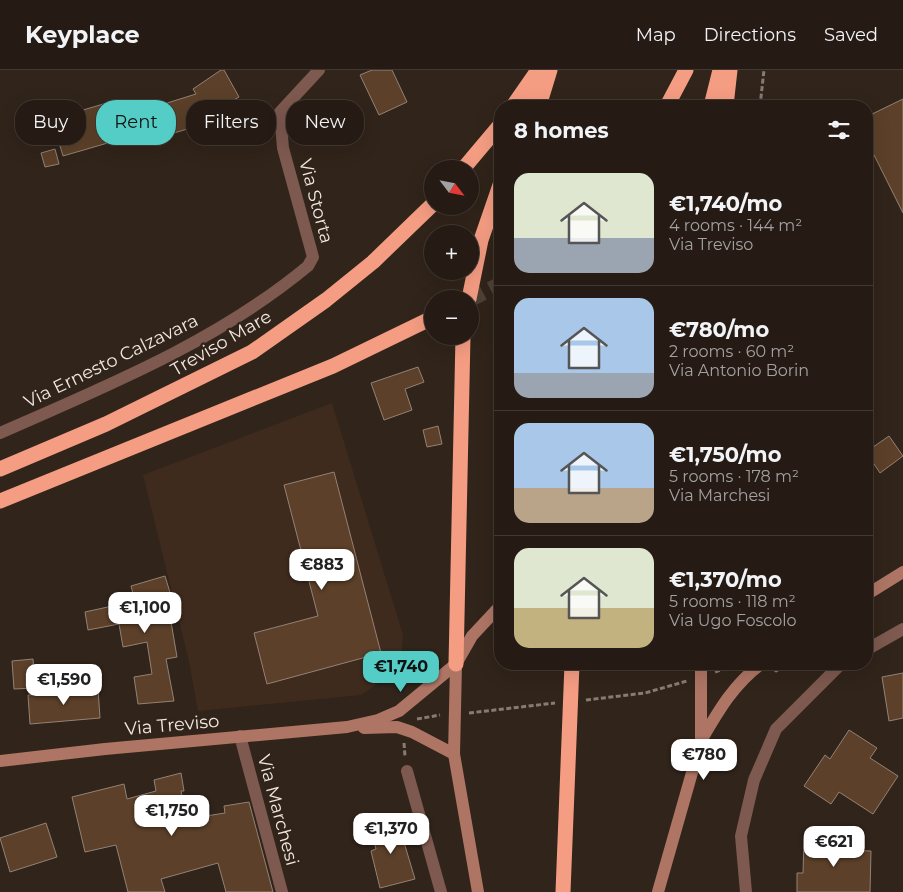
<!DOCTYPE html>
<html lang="en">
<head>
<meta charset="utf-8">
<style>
	body { margin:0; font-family:Montserrat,sans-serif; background:#312822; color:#f1f3f6; height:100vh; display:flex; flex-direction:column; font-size:19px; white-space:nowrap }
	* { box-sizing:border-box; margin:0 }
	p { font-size:16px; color:#a3a1a0 }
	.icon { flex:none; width:28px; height:28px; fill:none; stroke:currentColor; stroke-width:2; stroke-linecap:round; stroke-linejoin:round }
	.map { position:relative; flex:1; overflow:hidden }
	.details { position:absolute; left:494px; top:30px; width:379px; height:570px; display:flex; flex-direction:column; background:#251b14; border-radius:20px; box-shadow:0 5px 20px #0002,0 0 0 1px #423934 }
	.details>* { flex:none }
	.banner { position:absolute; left:15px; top:30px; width:404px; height:45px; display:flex; gap:10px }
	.needle { width:32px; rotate:122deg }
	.controls { position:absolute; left:424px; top:90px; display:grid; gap:10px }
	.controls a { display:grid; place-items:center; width:55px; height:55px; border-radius:50%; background:#251b14; box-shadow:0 5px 20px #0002,0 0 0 1px #423934; font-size:25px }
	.price { position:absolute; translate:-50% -42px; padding:0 11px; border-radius:10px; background:#fff; color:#222; font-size:16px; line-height:32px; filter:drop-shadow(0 1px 2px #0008) }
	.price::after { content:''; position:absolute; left:50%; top:30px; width:15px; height:11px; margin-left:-8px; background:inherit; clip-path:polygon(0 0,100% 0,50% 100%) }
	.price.active { background:#54cdc6; color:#111 }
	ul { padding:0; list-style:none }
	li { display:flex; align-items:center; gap:15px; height:125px; padding:0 20px }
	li+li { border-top:1px solid #423934 }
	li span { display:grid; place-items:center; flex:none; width:140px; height:100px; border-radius:15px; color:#555 }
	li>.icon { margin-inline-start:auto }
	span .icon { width:60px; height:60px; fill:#fffc; stroke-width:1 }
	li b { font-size:21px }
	h2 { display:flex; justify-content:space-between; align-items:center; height:60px; padding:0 20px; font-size:21px }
	.chip { padding:0 18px; border-radius:20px; background:#251b14; box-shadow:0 5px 20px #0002,0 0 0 1px #423934; font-size:18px; line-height:45px }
	.chip.active { background:#54cdc6; color:#111 }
	header { display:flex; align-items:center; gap:30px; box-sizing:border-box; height:70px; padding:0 25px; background:#251b14; border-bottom:1px solid #423934 }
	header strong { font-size:24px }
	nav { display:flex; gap:28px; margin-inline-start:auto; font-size:18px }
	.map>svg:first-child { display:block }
	.built { fill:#3f2b1d }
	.building { fill:#5c4029; stroke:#938276 }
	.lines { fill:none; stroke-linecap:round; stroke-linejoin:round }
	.highway-tunnel { stroke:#4e4138; stroke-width:15; stroke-dasharray:15 8; stroke-linecap:butt }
	.path { stroke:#877c73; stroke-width:3; stroke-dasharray:5 2.5; stroke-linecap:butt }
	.street { stroke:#7d594f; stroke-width:12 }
	.secondary { stroke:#ae7564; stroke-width:12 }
	.highway { stroke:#f59d83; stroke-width:15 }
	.labels { text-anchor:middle; stroke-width:5; stroke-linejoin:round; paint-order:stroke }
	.street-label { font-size:18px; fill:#f2e8e1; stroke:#31241a }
</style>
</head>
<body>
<header>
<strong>Keyplace</strong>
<nav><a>Map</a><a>Directions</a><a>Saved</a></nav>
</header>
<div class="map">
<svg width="903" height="822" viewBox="0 0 903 822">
	<rect width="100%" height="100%" fill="#31241a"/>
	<!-- built -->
	<polygon class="built" points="332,333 403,565 401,587 386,608 361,625 198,641 189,591 143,405"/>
	<!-- building -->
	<g class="building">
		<polygon points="221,0 224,0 239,27 190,54 191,58 160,67 151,38 196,24 193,19"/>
		<polygon points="372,0 392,0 407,32 379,45 360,5"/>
		<polygon points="903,29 903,143 866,69 866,47"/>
		<polygon points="107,33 118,70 63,86 52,49"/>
		<polygon points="55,79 59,94 45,97 41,83"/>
		<polygon points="418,297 424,312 405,319 412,340 384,350 371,313"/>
		<polygon points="438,356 442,374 427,377 423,360"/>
		<polygon points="889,366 903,386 880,403 866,382"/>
		<polygon points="334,402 381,583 267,614 254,563 318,546 284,415"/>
		<polygon points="165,506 175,539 169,540 177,587 166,589 174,631 138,634 134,607 152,604 147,572 123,577 119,554 88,560 85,542 135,531 131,516"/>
		<polygon points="33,589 35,618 14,619 12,591"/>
		<polygon points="903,603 903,648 889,651 882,607"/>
		<polygon points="98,619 100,648 30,654 28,625"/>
		<polygon points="849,660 877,678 870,688 898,706 873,744 839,722 831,734 804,716 825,685 830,689"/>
		<polygon points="181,703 184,721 181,721 187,749 225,743 224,736 249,732 273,822 226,822 218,793 161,809 165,822 128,822 116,775 85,782 72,727 124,714 127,729 156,721 154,710"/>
		<polygon points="397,749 415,809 380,818 371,781 376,779 370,756"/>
		<polygon points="46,753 57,787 10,802 0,768"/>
		<polygon points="804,768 837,769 837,780 871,781 870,822 797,822 797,803 803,803"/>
	</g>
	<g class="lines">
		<!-- highway-tunnel -->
		<polyline class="highway-tunnel" points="470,230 500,214"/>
		<!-- path -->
		<g class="path">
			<polyline points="760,36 764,0"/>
			<polyline points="775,600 776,601 786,594"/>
			<polyline points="715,602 737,594"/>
			<polyline points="586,630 645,623 687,611"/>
			<polyline points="469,643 555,633"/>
			<polyline points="417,649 440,645"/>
			<polyline points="404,673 405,687"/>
		</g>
		<!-- street -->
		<g class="street">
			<path d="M0,363C107,316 218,271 308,196L313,187L283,78L280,42L319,0"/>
			<polyline points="866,580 903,559"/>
			<polyline points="240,666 282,822"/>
			<polyline points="407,701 441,822"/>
			<polyline points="746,822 741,766 754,710 776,659 841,594"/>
		</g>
		<!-- secondary -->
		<g class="secondary">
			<polyline points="866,525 903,502"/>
			<polyline points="364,658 397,657 412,662 454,684"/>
			<path d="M702,669C719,640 734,614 761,594"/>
			<polyline points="0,691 105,679 347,657 378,650 399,641 456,594"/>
			<polyline points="478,822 454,684 456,594 472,566 500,536"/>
			<polyline points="658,822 701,671 701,594"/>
		</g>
		<!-- highway -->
		<g class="highway">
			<polyline points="513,36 538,0"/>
			<polyline points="528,36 536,13"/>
			<polyline points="539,36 550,0"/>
			<polyline points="667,36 686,0"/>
			<polyline points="711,36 720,0"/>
			<polyline points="726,36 730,0"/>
			<polyline points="463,99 500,55"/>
			<polyline points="469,229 481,170 500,115"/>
			<polyline points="0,399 106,354 252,282 326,230 373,192 432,135"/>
			<polyline points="0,431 333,296 432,248"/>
			<polyline points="456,594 463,266"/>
			<polyline points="563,822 572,594"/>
		</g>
	</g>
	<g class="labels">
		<!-- street labels -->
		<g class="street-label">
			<text transform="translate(316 131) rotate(75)" y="6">Via Storta</text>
			<text transform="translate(221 273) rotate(-30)" y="6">Treviso Mare</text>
			<text transform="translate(111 291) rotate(-26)" y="6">Via Ernesto Calzavara</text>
			<text transform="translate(172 655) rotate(-5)" y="6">Via Treviso</text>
			<text transform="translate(278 740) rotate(75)" y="6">Via Marchesi</text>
		</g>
	</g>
</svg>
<div class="controls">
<a><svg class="needle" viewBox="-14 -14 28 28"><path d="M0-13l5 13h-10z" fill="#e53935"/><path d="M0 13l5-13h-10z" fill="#a3a1a0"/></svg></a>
<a>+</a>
<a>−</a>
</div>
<b class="price" style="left:322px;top:521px">€883</b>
<b class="price" style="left:145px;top:564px">€1,100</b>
<b class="price active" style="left:401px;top:623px">€1,740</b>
<b class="price" style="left:64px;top:636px">€1,590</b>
<b class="price" style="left:704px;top:711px">€780</b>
<b class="price" style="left:172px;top:767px">€1,750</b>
<b class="price" style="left:391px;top:785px">€1,370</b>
<b class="price" style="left:834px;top:798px">€621</b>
<div class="banner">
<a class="chip">Buy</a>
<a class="chip active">Rent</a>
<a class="chip">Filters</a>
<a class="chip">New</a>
</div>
<section class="details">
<h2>8 homes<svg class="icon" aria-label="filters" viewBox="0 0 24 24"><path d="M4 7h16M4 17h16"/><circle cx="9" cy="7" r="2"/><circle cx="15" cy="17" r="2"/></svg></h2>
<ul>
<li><span style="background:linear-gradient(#dfe7d0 65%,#9aa5b1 0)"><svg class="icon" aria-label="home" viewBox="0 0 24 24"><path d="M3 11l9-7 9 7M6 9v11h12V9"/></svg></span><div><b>€1,740/mo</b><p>4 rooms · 144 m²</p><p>Via Treviso</p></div></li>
<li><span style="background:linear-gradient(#a9c7e8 75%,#9aa5b1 0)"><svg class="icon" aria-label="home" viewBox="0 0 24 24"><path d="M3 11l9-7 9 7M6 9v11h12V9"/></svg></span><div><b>€780/mo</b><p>2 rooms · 60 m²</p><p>Via Antonio Borin</p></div></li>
<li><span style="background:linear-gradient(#a9c7e8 65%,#b9a48a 0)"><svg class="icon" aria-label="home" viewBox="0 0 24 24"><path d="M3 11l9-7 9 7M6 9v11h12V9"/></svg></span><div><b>€1,750/mo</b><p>5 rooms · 178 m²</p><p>Via Marchesi</p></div></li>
<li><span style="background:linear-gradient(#dfe7d0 60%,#c2b280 0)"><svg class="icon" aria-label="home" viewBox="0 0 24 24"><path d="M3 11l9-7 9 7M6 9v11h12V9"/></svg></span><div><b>€1,370/mo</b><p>5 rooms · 118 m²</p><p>Via Ugo Foscolo</p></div></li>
</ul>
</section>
</div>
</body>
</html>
